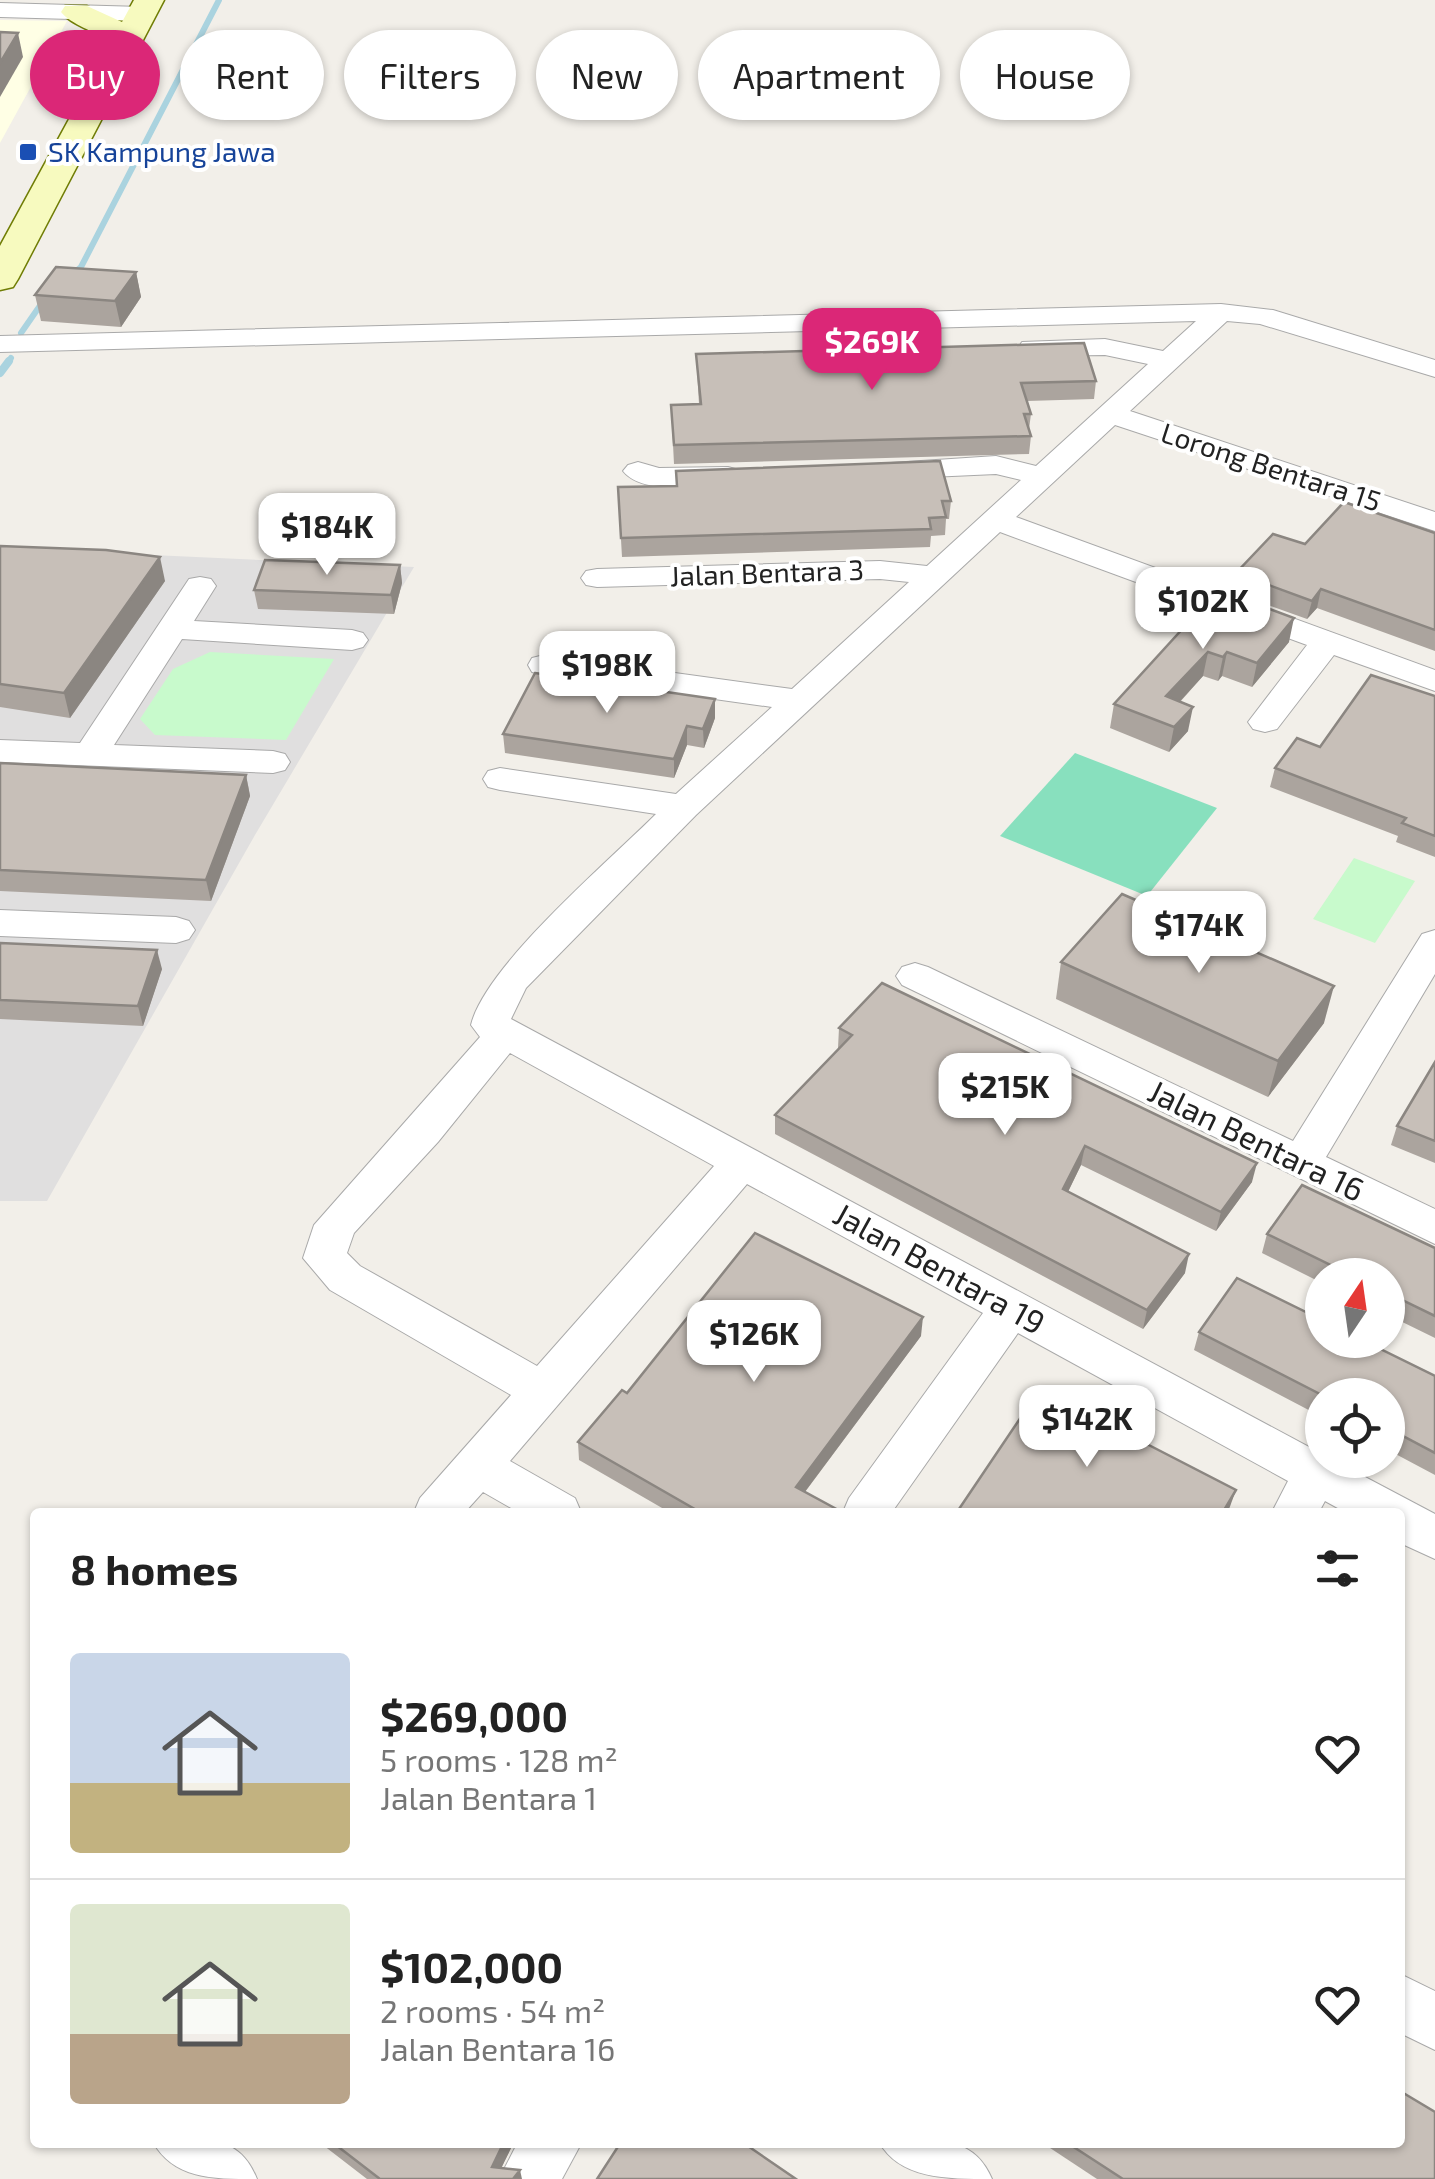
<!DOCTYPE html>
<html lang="en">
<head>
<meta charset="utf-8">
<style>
	body { margin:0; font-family:"Exo 2",sans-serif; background:#f6f6f6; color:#222; height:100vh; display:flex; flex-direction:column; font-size:38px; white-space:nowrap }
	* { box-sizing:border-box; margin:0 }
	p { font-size:32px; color:#767676 }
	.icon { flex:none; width:55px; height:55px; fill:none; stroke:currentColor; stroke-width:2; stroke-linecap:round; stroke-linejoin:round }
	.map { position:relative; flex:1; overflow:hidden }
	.details { position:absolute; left:30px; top:1508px; width:1375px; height:640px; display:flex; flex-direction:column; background:#fff; border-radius:10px; box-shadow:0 2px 8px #0004 }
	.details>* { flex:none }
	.guide { position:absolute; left:30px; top:30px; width:1375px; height:90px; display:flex; gap:20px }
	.needle { width:65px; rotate:13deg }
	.buttons { position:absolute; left:1305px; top:1258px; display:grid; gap:20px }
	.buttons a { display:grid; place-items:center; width:100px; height:100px; border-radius:50%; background:#fff; box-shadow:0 2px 8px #0004; font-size:50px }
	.price { position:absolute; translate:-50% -85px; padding:0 22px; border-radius:20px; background:#fff; color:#222; font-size:32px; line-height:65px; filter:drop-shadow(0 2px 5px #0008) }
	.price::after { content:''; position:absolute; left:50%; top:60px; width:30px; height:22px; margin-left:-15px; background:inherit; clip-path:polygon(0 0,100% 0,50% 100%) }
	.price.active { background:#db2777; color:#fff }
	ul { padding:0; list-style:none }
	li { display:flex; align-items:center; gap:30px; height:250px; padding:0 40px }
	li+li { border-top:2px solid #e0e0e0 }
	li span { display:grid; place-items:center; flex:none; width:280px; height:200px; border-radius:10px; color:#555 }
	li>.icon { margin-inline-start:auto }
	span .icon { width:120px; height:120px; fill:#fffc; stroke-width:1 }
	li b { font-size:42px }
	h2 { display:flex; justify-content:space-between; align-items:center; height:120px; padding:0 40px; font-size:42px }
	.chip { padding:0 35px; border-radius:45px; background:#fff; box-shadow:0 2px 8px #0004; font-size:35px; line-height:90px }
	.chip.active { background:#db2777; color:#fff }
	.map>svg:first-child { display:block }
	.residential { fill:#e0dfdf }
	.education { fill:#ffffe5 }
	.park { fill:#c8facc }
	.pitch { fill:#88e0be }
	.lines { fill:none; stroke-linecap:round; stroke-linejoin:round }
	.stream-far1 { stroke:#aad3df; stroke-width:6 }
	.stream { stroke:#aad3df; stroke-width:8 }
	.minor-casing { stroke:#a9a9a9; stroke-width:2 }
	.secondary-casing { stroke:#707d05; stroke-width:3 }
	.minor { fill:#fff; fill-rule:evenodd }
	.secondary { fill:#f7fabf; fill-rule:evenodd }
	.wall { fill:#aba49e }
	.shaded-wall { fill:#8b8681 }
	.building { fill:#c7bfb8; stroke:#8b8681; stroke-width:2.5 }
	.transit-dot { fill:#1a4fb4; stroke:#fff; stroke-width:4 }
	.labels { text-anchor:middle; stroke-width:8; stroke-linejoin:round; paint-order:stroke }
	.far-transit-label { font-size:28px; fill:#164399; stroke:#fff; text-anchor:start }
	.far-street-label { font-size:28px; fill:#222; stroke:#fff }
	.street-label { font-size:32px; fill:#222; stroke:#fff }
</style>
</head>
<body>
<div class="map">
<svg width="1435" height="2179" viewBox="0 0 1435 2179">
	<rect width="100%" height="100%" fill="#f2efe9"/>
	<!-- residential -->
	<polygon class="residential" points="0,548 414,567 255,835 47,1201 0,1201"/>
	<!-- education -->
	<polygon class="education" points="0,20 67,21 0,143"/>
	<!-- park -->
	<g class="park">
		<polygon points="210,652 334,659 286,740 155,735 140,719 173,669"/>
		<polygon points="1354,858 1415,881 1375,943 1313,919"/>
	</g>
	<!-- pitch -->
	<polygon class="pitch" points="1075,753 1217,808 1147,896 1000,836"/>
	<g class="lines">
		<!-- stream-far1 -->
		<g class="stream-far1">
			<polyline points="70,276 81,267 219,0"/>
			<polyline points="21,333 46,297"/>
			<polyline points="7,364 11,358"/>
		</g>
		<!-- stream -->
		<polyline class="stream" points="0,373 9,361"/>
		<!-- minor casing -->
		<g class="minor-casing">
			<g id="minor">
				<polygon points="0,3 142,7 153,14 142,21 0,17"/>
				<path d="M1221,304L1273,310L1435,360V377L1260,324L1227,321L1130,411L1435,512V531L1115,425L1016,517L1435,670V691L1334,655L1277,729L1265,732L1253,729L1248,722L1307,645L1000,532L696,815L526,988L511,1019L1322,1454V1460H1333L1435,1514V1559L1400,1543V1512H1345L1325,1501L1319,1512H1272L1288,1481L1018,1333L892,1512H843L849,1498L983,1313L747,1184L510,1461L575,1498L581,1512H518L483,1492L465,1512H414L420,1498L511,1395L330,1290L303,1258L314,1225L480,1037L471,1025C485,966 609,861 656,814L500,790L488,787L483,779L488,771L500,768L676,794L772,707L544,675L532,672L528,665L532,658L544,655L792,689L909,582L880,579L597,587L586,585L581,578L586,571L597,569L880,561L927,566L1021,480L996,474L886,479L876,476L871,470L876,464L996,456L1036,466L1148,364L1105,355L1032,356L1022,354L1018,348L1022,342L1105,339L1163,351L1196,321L0,352V336ZM510,1053L714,1166L537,1366L360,1266L347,1253L354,1233L438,1142Z"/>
				<path d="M638,462L659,468L728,467L739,470L743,476L739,482L728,485C699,485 643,496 623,471L628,465Z"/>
				<polygon points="200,577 211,579 216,586 194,621 352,630 363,633 368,640 363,647 352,650 182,639 114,745 273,751 285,754 290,762 285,770 273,773 0,762 0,740 80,743 189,579"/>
				<polygon points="0,910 176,917 189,921 195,930 189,939 176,943 0,936"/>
				<polygon points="1435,930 1435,974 1326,1157 1435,1209 1435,1244 902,985 896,976 902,967 915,963 928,967 1293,1141 1422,934"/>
				<polygon points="1400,1974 1435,1991 1435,2050 1400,2033"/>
				<path d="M153,2142C199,2142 237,2129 257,2179C211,2179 174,2179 153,2142Z"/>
				<polygon points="518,2142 582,2142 562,2179 499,2179"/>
				<path d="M879,2142C925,2142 971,2129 992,2179C946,2179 900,2179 879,2142Z"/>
			</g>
		</g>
		<!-- secondary casing -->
		<g class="secondary-casing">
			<path id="secondary" d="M134,0H164L18,279L13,287L0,290V246L110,44C95,30 71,25 61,12L65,6H87L122,22Z"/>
		</g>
		<!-- minor -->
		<use href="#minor" class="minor"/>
		<!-- secondary -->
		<use href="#secondary" class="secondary"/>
	</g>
	<!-- wall -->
	<g class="wall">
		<polygon points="136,272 141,297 121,327 41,321 35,295"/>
		<polygon points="696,354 1096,381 1094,399 1027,401 1031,414 1029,429 1031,436 1029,454 674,464 671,405 699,404"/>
		<polygon points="676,471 951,501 949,519 946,519 945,535 931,536 930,547 622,557 618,487 676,486"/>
		<polygon points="1435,533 1435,651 1317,608 1307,619 1232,592 1236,573 1305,544"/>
		<polygon points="0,546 165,581 70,718 0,707"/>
		<polygon points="400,565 402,583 394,614 258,609 254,590"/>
		<polygon points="1218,590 1289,642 1252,687 1222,676 1218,681 1203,676 1180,702 1188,731 1169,752 1110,728 1114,704"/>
		<polygon points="1435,696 1435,857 1396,842 1398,836 1270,787 1275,768 1320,747"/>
		<polygon points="715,699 715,718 704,748 687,745 674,778 505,753 503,734"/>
		<polygon points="0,763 246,775 250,796 211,901 0,891"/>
		<polygon points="0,943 162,969 143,1026 0,1019"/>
		<polygon points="1061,962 1324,1023 1268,1097 1056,999"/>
		<polygon points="839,1028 1252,1182 1216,1231 1081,1165 1068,1192 1185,1273 1143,1329 775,1134 775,1115 839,1048 838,1048"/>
		<polygon points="1435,1062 1435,1163 1391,1145 1397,1126"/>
		<polygon points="1267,1234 1435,1248 1435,1338 1388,1315 1388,1275 1322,1275 1322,1283 1262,1253"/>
		<polygon points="1199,1332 1435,1376 1435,1475 1388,1450 1388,1395 1322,1395 1322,1417 1194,1350"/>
		<polygon points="921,1336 805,1492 842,1512 669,1512 579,1460 578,1442"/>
		<polygon points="319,2142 514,2142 501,2168 522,2179 367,2179"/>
		<polygon points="1041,2142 1400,2142 1435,2179 1097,2179"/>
	</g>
	<!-- shaded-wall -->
	<g class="shaded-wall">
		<polygon points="18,33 23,57 0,97 0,63"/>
		<polygon points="136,272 141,297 121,327 115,301"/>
		<polygon points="160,557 165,581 70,718 64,693"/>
		<polygon points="400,565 402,583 394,614 391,595"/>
		<polygon points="1321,589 1317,608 1307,619 1312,601"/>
		<polygon points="1294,618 1289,642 1252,687 1257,663"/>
		<polygon points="1208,652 1203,676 1162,721 1166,696"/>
		<polygon points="1227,652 1222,676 1218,681 1223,657"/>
		<polygon points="715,699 715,718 704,748 703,729"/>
		<polygon points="1193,707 1188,731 1169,752 1174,727"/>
		<polygon points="687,726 687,745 674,778 674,759"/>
		<polygon points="246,775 250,796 211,901 206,880"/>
		<polygon points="157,950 162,969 143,1026 138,1006"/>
		<polygon points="1334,986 1324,1023 1268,1097 1278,1061"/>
		<polygon points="1085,1146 1081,1165 1060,1208 1063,1189"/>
		<polygon points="1257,1163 1252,1182 1216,1231 1221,1212"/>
		<polygon points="1189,1254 1185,1273 1143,1329 1147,1310"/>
		<polygon points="923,1317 921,1336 795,1505 796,1487"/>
		<polygon points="1236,1490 1228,1512 1223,1512"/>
		<polygon points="504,2142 514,2142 496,2179 492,2167"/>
		<polygon points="520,2170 522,2179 513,2179"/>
	</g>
	<!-- building -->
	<g class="building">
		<polygon points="0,32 18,33 0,63"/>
		<polygon points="56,267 136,272 115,301 35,295"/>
		<polygon points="1084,343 1096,381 1021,383 1031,414 1024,414 1031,436 674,445 671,405 701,404 696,354"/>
		<polygon points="940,461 951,501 942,501 946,517 929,518 931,529 621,538 618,487 677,486 676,471"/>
		<polygon points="1344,502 1435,533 1435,630 1321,589 1312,601 1236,573 1273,534 1305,544"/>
		<polygon points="0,546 106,550 160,557 64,693 0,684"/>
		<polygon points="265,560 400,565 391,595 254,590"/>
		<polygon points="1218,590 1294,618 1257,663 1227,652 1223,657 1208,652 1166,696 1193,707 1174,727 1114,704"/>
		<polygon points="535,673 715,699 703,729 687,726 674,759 503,734"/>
		<polygon points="1371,675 1435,696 1435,836 1402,823 1406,818 1275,768 1297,738 1320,747"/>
		<polygon points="0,763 246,775 206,880 0,870"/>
		<polygon points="1122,894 1334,986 1278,1061 1061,962"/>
		<polygon points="0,943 157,950 138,1006 0,1000"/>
		<polygon points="882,983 1257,1163 1221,1212 1085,1146 1063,1189 1189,1254 1147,1310 775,1115 852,1035 839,1028"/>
		<polygon points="1435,1062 1435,1141 1397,1126"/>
		<polygon points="1302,1185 1435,1248 1435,1316 1388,1293 1388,1275 1351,1275 1267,1234"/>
		<polygon points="755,1233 923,1317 796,1487 842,1512 700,1512 578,1442 622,1390 627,1393"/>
		<polygon points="1237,1278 1322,1320 1322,1340 1362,1340 1435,1376 1435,1453 1388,1428 1388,1395 1322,1395 1199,1332"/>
		<polygon points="1040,1389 1236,1490 1223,1512 957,1512"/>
		<polygon points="1400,2091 1435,2112 1435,2179 1123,2179 1066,2142 1400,2142"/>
		<polygon points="332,2142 504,2142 492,2167 520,2170 513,2179 380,2179"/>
		<polygon points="621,2142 742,2142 796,2179 597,2179"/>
	</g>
	<!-- markers -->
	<rect class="transit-dot" x="18" y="142" width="20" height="20" rx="5"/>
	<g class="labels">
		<!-- far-transit labels -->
		<g class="far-transit-label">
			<text x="48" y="162">SK Kampung Jawa</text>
		</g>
		<!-- far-street labels -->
		<g class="far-street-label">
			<text transform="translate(1271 467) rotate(18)" y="10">Lorong Bentara 15</text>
			<text transform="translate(767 573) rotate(-2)" y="10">Jalan Bentara 3</text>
		</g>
		<!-- street labels -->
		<g class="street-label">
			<text transform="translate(1256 1141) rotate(26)" y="11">Jalan Bentara 16</text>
			<text transform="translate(939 1269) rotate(29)" y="11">Jalan Bentara 19</text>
		</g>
	</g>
</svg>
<div class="buttons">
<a><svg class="needle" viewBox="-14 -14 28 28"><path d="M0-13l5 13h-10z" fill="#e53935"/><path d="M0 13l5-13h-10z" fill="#767676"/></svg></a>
<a><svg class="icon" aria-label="locate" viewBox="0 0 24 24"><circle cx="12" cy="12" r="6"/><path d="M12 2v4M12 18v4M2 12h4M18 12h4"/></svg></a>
</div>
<b class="price active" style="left:872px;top:393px">$269K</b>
<b class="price" style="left:327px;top:578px">$184K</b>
<b class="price" style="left:1203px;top:652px">$102K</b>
<b class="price" style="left:607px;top:716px">$198K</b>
<b class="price" style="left:1199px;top:976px">$174K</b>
<b class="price" style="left:1005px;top:1138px">$215K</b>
<b class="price" style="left:754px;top:1385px">$126K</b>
<b class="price" style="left:1087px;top:1470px">$142K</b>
<div class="guide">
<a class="chip active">Buy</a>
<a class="chip">Rent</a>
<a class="chip">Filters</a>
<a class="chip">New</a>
<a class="chip">Apartment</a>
<a class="chip">House</a>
</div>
<section class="details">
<h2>8 homes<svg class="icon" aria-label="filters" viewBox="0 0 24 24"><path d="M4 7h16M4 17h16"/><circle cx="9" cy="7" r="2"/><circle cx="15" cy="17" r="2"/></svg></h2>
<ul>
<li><span style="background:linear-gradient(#c9d6e8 65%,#c2b280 0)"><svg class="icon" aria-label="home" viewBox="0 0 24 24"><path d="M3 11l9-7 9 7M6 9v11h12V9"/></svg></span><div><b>$269,000</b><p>5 rooms · 128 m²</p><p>Jalan Bentara 1</p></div><svg class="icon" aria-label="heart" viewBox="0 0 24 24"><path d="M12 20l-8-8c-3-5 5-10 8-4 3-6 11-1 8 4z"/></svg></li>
<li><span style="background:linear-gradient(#dfe7d0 65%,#b9a48a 0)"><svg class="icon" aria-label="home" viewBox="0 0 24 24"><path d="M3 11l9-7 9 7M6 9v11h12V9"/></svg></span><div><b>$102,000</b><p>2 rooms · 54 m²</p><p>Jalan Bentara 16</p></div><svg class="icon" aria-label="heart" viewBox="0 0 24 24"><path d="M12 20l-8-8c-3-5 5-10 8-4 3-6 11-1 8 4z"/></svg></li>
</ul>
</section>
</div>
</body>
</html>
